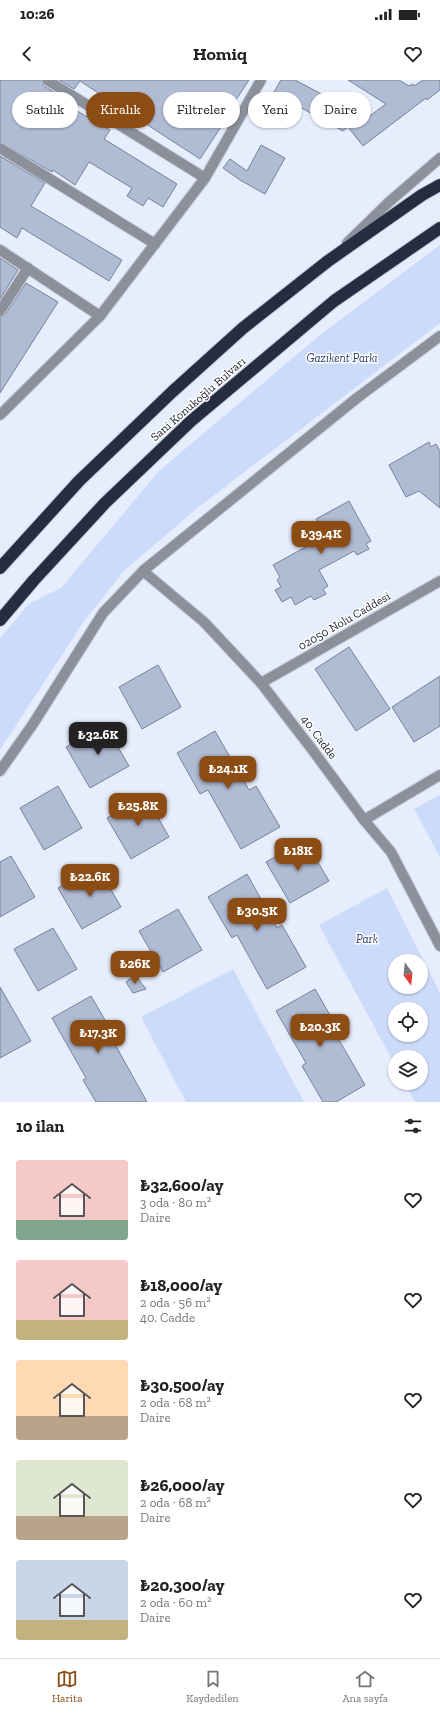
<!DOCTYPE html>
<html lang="tr">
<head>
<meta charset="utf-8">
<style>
	body { margin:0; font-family:"Zilla Slab",serif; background:#f2f2f2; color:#222; height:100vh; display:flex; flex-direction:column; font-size:15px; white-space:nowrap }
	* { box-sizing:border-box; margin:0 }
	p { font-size:13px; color:#767676 }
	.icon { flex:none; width:22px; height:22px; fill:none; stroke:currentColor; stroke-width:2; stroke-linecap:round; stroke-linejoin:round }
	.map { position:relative; height:1022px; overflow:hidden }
	.panel { display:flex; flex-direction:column; background:#fff; flex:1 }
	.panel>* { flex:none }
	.banner { position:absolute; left:12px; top:12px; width:416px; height:36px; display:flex; gap:8px }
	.needle { width:26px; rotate:165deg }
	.buttons { position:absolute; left:388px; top:874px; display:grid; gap:8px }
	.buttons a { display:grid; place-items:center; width:40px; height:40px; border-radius:50%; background:#fff; box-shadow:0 1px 3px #0004; font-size:20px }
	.price { position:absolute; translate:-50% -34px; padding:0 9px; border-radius:8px; background:#8c4d15; color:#fff; font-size:13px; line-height:26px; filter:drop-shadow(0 1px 2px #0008) }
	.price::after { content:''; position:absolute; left:50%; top:24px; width:12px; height:9px; margin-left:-6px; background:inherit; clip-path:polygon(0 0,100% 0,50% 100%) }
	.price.on { background:#222; color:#fff }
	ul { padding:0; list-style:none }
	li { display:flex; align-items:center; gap:12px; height:100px; padding:0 16px }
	li span { display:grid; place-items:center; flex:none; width:112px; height:80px; border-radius:4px; color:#555 }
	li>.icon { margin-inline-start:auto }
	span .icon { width:48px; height:48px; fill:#fffc; stroke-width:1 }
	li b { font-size:17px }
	h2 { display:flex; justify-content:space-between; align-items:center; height:48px; padding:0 16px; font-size:17px }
	.pill { padding:0 14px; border-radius:18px; background:#fff; box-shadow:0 1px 3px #0004; font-size:14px; line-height:36px }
	.pill.on { background:#8c4d15; color:#fff }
	.status { display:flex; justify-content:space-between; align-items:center; height:28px; padding:0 20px; background:#fff; direction:ltr }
	.status svg { height:11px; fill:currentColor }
	header { display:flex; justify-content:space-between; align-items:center; height:52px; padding:0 16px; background:#fff; font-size:18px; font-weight:800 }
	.tabs { display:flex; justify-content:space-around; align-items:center; height:56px; border-top:1px solid #e0e0e0; background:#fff; font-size:11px; color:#767676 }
	.tabs a { display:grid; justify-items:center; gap:2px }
	.tabs .on { color:#8c4d15 }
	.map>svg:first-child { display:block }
	.green { fill:#cddbfa; fill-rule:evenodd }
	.building { fill:#b0bbd4; stroke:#778299 }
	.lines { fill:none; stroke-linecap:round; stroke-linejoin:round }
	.minor-casing { stroke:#c3cad7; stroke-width:12 }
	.highway-casing { stroke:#c3cad7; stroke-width:14 }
	.minor { stroke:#8b909b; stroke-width:10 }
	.highway { stroke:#252d40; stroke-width:12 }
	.labels { text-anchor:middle; stroke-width:3; stroke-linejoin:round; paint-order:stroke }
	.park-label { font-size:12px; font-style:italic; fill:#283b6f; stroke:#fff }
	.street-label { font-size:12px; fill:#242831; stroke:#fff }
</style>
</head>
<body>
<div class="status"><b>10:26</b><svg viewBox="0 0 49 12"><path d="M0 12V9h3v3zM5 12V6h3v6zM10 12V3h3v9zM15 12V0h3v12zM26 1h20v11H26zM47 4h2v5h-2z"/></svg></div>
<header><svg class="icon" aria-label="back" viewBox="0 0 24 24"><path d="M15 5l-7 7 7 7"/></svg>Homiq<svg class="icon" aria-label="heart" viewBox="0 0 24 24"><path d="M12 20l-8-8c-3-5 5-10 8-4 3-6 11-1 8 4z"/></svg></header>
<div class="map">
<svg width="440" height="1022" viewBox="0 0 440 1022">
	<rect width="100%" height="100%" fill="#e6edfc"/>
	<!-- green -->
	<g class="green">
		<polygon points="440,165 440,243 200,426 124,491 84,541 0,670 0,558 29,524 61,508 159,391 320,255"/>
		<polygon points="440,715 440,777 414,729"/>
		<path d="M387,808L440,913V1022H415L405,1003H421V977H395V985L319,845ZM395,881H421V907H395ZM395,929H421V955H395Z"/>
		<polygon points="233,889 304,1022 186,1022 141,937"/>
	</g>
	<!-- building -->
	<g class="building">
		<polygon points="0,0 41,0 44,6 67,20 65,24 110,50 104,59 177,104 163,127 148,118 143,126 127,116 132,108 89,82 75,105 53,90 52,92 0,62"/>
		<polygon points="59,0 249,0 230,29 232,30 200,79 80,1 74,9"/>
		<polygon points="281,0 295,0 367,38 386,24 348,0 399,0 409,6 413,4 414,6 423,0 440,0 440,10 427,20 426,18 363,66 348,47 343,51 287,20 280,30 268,22"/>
		<polygon points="261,65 285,78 265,114 240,100 223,88 230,79 247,91"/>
		<polygon points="0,76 45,103 31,126 122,180 109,201 22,148 17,158 0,147"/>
		<polygon points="0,178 18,190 0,219"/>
		<polygon points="26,203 58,222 0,313 0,237 5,235"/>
		<polygon points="429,362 431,367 436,364 440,371 440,428 419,411 406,417 389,385"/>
		<polygon points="349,421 371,461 366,464 369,469 357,475 354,471 319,490 328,506 323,509 326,514 314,520 311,516 295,525 291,517 282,522 275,510 281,507 277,500 280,497 273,485 322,458 320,455 323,452 316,439"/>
		<polygon points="349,567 390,629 356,651 315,589"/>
		<polygon points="158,585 181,627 142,649 119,607"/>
		<polygon points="440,596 440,646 414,662 392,627"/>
		<polygon points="105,645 129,686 90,708 66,667"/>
		<polygon points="215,651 249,710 256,706 280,747 241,769 208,710 200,714 177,673"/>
		<polygon points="58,706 82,748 44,770 20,728"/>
		<polygon points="146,716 169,757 131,779 107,738"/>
		<polygon points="305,760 329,801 290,823 266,782"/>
		<polygon points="11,776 35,817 0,837 0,782"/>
		<polygon points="97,786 121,827 82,849 58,808"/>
		<polygon points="247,794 277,848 282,845 306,887 267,909 237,855 232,858 208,817"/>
		<polygon points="178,829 202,870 163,892 139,851"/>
		<polygon points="53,848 77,889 38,911 14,869"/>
		<polygon points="135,895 146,909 133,913 126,902"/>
		<polygon points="0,907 31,961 0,978"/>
		<polygon points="315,909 339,951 335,953 365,1005 336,1022 323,1022 302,986 306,983 276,931"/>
		<polygon points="91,916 115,957 112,959 147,1022 96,1022 83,1000 86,998 52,938"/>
	</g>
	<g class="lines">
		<!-- minor casing -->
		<g class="minor-casing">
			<g id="minor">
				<polyline points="47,0 205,98"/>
				<polyline points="0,68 155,164"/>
				<polyline points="347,163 389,122 440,78"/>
				<polyline points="0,170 100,236"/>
				<polyline points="0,231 28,188"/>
				<polyline points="0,335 100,236 205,98 261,0"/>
				<polyline points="143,491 204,542 261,603 314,672 364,740 391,772 440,866"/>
				<polyline points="261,603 440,501"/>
				<polyline points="0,691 33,644 103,533 144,490 357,318 440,256"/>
				<polyline points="364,740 440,695"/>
			</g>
		</g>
		<!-- highway casing -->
		<g class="highway-casing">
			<g id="highway">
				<polyline points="0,488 79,401 172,312 243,248 328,181 422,115 440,105"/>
				<polyline points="0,540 34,500 105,423 191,341 334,221 440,148"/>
			</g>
		</g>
		<!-- minor -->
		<use href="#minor" class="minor"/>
		<!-- highway -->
		<use href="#highway" class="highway"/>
	</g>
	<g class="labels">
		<!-- park labels -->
		<g class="park-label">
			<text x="342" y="282">Gazikent Parkı</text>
			<text x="367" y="863">Park</text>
		</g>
		<!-- street labels -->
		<g class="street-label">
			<text transform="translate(198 319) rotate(-41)" y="4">Sani Konukoğlu Bulvarı</text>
			<text transform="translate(344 541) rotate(-30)" y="4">02050 Nolu Caddesi</text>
			<text transform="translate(319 657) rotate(53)" y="4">40. Cadde</text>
		</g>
	</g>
</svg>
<div class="buttons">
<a><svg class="needle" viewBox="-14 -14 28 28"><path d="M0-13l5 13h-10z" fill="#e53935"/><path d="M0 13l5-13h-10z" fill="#767676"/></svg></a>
<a><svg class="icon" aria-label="locate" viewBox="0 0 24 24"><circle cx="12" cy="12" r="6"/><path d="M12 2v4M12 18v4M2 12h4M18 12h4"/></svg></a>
<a><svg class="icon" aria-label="layers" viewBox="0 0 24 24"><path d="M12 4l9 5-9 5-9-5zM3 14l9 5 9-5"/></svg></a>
</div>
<b class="price" style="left:321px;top:475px">₺39.4K</b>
<b class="price on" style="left:98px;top:676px">₺32.6K</b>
<b class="price" style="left:228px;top:710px">₺24.1K</b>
<b class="price" style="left:138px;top:747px">₺25.8K</b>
<b class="price" style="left:298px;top:792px">₺18K</b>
<b class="price" style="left:90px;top:818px">₺22.6K</b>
<b class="price" style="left:257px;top:852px">₺30.5K</b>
<b class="price" style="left:135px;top:905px">₺26K</b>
<b class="price" style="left:320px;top:968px">₺20.3K</b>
<b class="price" style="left:98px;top:974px">₺17.3K</b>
<div class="banner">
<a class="pill">Satılık</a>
<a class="pill on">Kiralık</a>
<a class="pill">Filtreler</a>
<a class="pill">Yeni</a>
<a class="pill">Daire</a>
</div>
</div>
<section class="panel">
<h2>10 ilan<svg class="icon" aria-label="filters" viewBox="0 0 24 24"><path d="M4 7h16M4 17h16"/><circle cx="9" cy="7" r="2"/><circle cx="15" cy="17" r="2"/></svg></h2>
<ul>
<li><span style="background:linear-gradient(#f6c9c9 75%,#7fa58c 0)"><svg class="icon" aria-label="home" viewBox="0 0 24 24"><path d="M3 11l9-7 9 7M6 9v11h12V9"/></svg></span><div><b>₺32,600/ay</b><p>3 oda · 80 m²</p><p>Daire</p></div><svg class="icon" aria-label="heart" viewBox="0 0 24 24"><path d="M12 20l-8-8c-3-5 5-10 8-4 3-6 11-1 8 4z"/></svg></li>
<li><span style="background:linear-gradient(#f6c9c9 75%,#c2b280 0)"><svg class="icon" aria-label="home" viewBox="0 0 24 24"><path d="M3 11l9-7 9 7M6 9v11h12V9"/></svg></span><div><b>₺18,000/ay</b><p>2 oda · 56 m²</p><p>40. Cadde</p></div><svg class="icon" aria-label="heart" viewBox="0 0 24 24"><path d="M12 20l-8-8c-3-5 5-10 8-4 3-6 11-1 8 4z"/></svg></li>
<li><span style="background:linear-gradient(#ffd9b3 70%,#b9a48a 0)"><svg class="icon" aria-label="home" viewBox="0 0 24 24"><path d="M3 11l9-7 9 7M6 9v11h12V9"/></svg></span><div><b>₺30,500/ay</b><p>2 oda · 68 m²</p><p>Daire</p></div><svg class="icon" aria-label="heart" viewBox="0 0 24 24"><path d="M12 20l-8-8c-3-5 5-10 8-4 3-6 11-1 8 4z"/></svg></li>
<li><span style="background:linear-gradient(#dfe7d0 70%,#b9a48a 0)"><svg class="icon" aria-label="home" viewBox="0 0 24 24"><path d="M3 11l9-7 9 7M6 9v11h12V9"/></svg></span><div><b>₺26,000/ay</b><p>2 oda · 68 m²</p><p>Daire</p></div><svg class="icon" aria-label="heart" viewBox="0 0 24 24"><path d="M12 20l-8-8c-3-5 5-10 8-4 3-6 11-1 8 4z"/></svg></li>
<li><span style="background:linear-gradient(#c9d6e8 75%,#c2b280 0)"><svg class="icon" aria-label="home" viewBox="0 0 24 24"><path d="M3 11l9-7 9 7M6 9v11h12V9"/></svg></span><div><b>₺20,300/ay</b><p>2 oda · 60 m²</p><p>Daire</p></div><svg class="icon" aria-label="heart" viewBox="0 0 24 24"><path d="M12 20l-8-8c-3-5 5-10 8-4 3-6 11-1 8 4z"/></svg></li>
</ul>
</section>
<nav class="tabs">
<a class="on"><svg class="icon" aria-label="map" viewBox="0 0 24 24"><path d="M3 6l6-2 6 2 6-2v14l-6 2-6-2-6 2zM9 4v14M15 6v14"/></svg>Harita</a>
<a><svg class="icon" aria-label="saved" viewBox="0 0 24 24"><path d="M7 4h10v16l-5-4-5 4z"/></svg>Kaydedilen</a>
<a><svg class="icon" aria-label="home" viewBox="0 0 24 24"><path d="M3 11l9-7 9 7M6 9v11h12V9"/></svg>Ana sayfa</a>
</nav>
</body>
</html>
